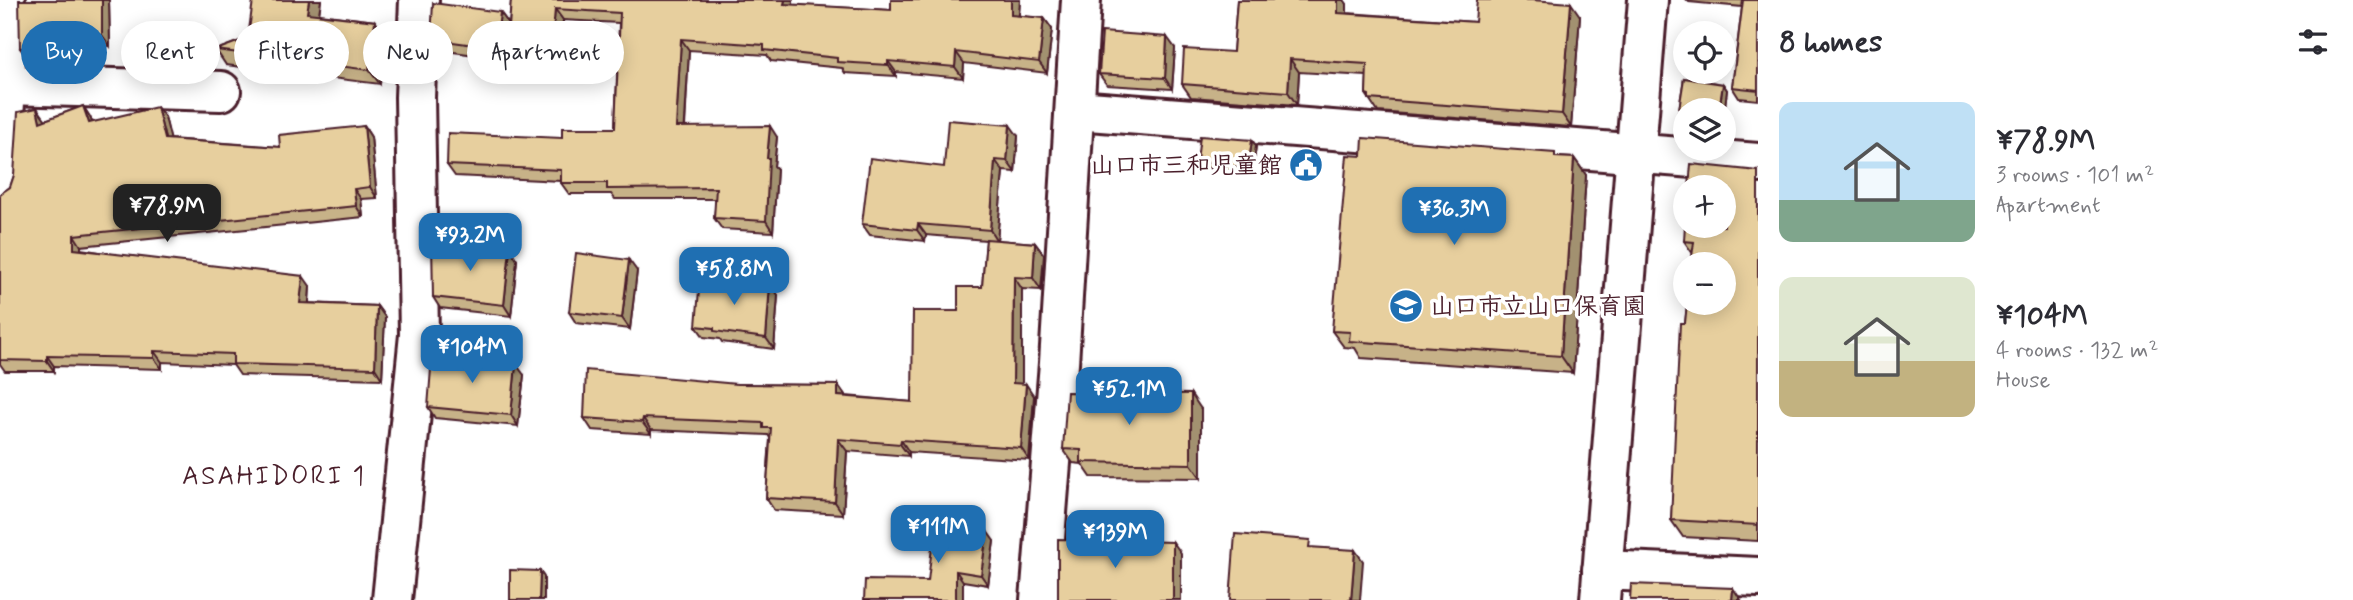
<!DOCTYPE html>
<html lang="en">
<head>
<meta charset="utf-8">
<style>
	body { margin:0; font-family:Mynerve,"Klee One",sans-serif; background:#f2f2f3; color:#2b2b33; height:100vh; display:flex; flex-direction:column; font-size:26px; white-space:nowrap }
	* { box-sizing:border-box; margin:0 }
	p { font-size:23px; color:#7c7c81 }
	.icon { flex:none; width:38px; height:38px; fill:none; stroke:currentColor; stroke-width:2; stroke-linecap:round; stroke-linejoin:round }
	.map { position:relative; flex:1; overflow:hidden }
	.side { display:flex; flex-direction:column; background:#fff; width:595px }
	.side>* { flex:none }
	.banner { position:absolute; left:21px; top:21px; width:665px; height:63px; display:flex; gap:14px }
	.fabs { position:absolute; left:1673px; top:21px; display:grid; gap:14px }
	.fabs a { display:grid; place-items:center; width:63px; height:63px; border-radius:50%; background:#fff; box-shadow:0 4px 18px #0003; font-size:35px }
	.price { position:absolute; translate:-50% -60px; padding:0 16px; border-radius:14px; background:#1f6fb2; color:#fff; font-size:23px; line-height:46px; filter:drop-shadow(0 2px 4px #0008) }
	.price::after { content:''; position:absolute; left:50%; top:42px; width:21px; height:16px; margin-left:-10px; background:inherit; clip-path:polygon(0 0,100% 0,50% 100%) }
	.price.current { background:#222; color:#fff }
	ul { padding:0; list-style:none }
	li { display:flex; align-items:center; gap:21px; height:175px; padding:0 21px }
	li span { display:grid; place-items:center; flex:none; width:196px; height:140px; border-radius:14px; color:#555 }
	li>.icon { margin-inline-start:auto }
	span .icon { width:84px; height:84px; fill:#fffc; stroke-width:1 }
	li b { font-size:30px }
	h2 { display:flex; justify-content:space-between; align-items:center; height:84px; padding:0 21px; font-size:30px }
	.pill { padding:0 24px; border-radius:32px; background:#fff; box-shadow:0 4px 18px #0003; font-size:24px; line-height:63px }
	.pill.current { background:#1f6fb2; color:#fff }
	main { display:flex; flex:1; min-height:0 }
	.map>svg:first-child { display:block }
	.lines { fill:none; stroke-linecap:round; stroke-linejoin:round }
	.street-casing { stroke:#4a1f2b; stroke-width:44 }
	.secondary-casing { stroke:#4a1f2b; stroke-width:44 }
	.street { stroke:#fff; stroke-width:38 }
	.secondary { stroke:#fff; stroke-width:38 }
	.wall { fill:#c7b288; stroke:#4a1f2b; stroke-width:2 }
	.shaded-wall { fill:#a2916f; stroke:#4a1f2b; stroke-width:2 }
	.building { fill:#e7cf9e; stroke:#4a1f2b; stroke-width:2 }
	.labels { text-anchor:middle; stroke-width:7; stroke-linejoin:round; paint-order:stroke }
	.poi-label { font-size:24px; font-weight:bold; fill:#4a1f2b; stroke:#fff; text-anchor:end }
	.neighbourhood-label { font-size:26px; letter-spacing:2px; fill:#4a1f2b; stroke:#fff }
</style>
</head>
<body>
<main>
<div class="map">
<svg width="1758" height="600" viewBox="0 0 1758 600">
	<rect width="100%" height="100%" fill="#fff"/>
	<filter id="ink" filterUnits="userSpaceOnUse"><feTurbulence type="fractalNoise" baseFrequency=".0143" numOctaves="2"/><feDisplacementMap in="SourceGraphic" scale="14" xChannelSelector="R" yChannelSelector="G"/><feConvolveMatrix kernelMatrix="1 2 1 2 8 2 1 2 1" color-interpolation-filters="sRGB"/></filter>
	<g filter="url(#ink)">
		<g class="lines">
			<!-- street casing -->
			<g class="street-casing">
				<g id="street">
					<polyline points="6,85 221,91"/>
					<polyline points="1076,110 1758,163"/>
					<polyline points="0,185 6,85 5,0"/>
					<polyline points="1602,570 1758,577"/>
					<polyline points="392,600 419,335 415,97 419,0"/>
					<polyline points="1040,600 1059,363 1081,0"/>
				</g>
			</g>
			<!-- secondary casing -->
			<g class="secondary-casing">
				<polyline id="secondary" points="1600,600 1648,0"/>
			</g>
			<!-- street -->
			<use href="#street" class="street"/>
			<!-- secondary -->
			<use href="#secondary" class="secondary"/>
		</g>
		<!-- wall -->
		<g class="wall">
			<polygon points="109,0 110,46 75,47 75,58 28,59 20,48"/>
			<polygon points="321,0 319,14 375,21 385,36 380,84 226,65 216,50 248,38"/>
			<polygon points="511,0 793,0 793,5 891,10 891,0 1020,0 1019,16 1044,18 1052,29 1047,73 964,63 963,78 896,72 896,76 845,73 842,68 771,61 767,55 689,50 685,127 777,137 774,166 777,169 773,232 722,229 714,218 716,199 615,199 611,194 569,194 561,183 561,181 455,176 447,165 562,138 615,128 619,23 563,20 560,55 515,51 508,40"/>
			<polygon points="1237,0 1344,0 1347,4 1347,13 1475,22 1580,16 1571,127 1378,112 1366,94 1367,76 1299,72 1297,105 1191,97 1182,84 1233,52"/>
			<polygon points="1687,0 1758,0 1758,100 1739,98 1732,87 1742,7 1689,2"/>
			<polygon points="500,12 508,23 504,59 439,50 431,39"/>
			<polygon points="1175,48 1172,89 1107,85 1099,74"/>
			<polygon points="1684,78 1723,84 1727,90 1724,114 1724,110 1685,110 1685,123 1682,122 1678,116"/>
			<polygon points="83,106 90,117 92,122 165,117 170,139 280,147 364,126 371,137 377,198 361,199 363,217 81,246 81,249 310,286 309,303 377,306 385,317 382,379 240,375 233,365 162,362 162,369 54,366 54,371 5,371 0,364 2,194 10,187 37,108 45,120"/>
			<polygon points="1018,136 1015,172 1003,171 997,240 1035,243 1044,255 1041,290 1022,289 1022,383 1034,396 1029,460 909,452 909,456 847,451 843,514 774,510 766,498 770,438 768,435 651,430 651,434 592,430 584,418 737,384 838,385 846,396 912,402 958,311 982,287 986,240 926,235 925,241 870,235 862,224 944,167"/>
			<polygon points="1252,140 1256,146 1252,174 1201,167 1197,161"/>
			<polygon points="1362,156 1558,157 1574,158 1586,175 1573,373 1361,358 1355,348 1344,347 1332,331"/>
			<polygon points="1758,171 1758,541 1683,537 1671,520 1685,323 1693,254 1684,241"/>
			<polygon points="510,249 517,260 511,316 440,308 433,297"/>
			<polygon points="637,271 630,329 576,323 569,312"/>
			<polygon points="770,284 778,295 774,349 722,342 720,339 704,337 696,326"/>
			<polygon points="524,375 518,426 435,418 428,407"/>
			<polygon points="1201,409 1201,478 1091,477 1082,464 1073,463 1063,449"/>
			<polygon points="961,524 961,527 994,541 988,585 963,581 963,600 864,600 928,581"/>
		</g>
		<!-- shaded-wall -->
		<g class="shaded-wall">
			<polygon points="102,0 109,0 110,46 102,35"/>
			<polygon points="309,0 321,0 317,28 307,13"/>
			<polygon points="785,0 793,0 792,15 784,4"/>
			<polygon points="1011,0 1020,0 1018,26 1011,15"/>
			<polygon points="1338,0 1344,0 1347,4 1347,26 1338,13"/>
			<polygon points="1571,3 1580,16 1571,127 1562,114"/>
			<polygon points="555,9 563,20 560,55 552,44"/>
			<polygon points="500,12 508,23 504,59 496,48"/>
			<polygon points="1044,18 1052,29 1047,73 1039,62"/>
			<polygon points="375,21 385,36 380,84 369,70"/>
			<polygon points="67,36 75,47 75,58 68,48"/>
			<polygon points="1167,37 1175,48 1172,89 1165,78"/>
			<polygon points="681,39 689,50 684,138 676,127"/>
			<polygon points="956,52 964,63 963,78 955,67"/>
			<polygon points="1290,59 1299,72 1297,105 1288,92"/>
			<polygon points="888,61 896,72 896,76 888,65"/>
			<polygon points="1723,84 1727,90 1724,114 1724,110 1719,110"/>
			<polygon points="83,106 90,117 97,134 89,123"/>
			<polygon points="157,107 165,117 173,149 165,139"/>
			<polygon points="37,108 45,119 47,133 40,122"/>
			<polygon points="1010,125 1018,136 1015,172 1007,161"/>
			<polygon points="364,126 371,137 377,198 370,187"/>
			<polygon points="770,126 777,137 774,166 777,169 773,232 766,221 767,158"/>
			<polygon points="1252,140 1256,146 1252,174 1248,168"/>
			<polygon points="1574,158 1586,175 1573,373 1561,356"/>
			<polygon points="995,160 1003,171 997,241 990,230"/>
			<polygon points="354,189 361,199 363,217 356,206"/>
			<polygon points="918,224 926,235 925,241 917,230"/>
			<polygon points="74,235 81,246 81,259 74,249"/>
			<polygon points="1035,243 1044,255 1041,290 1033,278"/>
			<polygon points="510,249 517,260 511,316 504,305"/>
			<polygon points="629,260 637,271 630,329 622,318"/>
			<polygon points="303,276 310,286 308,314 300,303"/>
			<polygon points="1014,277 1022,289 1022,395 1013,383"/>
			<polygon points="770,284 778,295 774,349 766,338"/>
			<polygon points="377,306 385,317 382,379 375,368"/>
			<polygon points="154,351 162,362 162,369 154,358"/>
			<polygon points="47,356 54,366 54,371 47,361"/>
			<polygon points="516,364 524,375 518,426 511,415"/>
			<polygon points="1026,384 1034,396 1029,460 1021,448"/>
			<polygon points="838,385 846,397 838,396"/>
			<polygon points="1191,394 1201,409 1201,478 1191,464"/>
			<polygon points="643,418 651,430 651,434 642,422"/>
			<polygon points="838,439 847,451 843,514 835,502"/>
			<polygon points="901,440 909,452 909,456 900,444"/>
			<polygon points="954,514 961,524 962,536 955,526"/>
			<polygon points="987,531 994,541 988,585 981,575"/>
			<polygon points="1173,542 1181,553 1181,600 1173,600"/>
			<polygon points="1355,550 1363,561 1360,600 1351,600"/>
			<polygon points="540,571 544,577 544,600 539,600"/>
			<polygon points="956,571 963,581 963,600 956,600"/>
			<polygon points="1733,588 1741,600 1732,600"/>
		</g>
		<!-- building -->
		<g class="building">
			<polygon points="19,0 102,0 102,35 67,36 68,48 20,48"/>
			<polygon points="253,0 309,0 307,13 375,21 369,70 216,50 248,38"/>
			<polygon points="511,0 785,0 784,4 891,10 891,0 1011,0 1011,15 1044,18 1039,62 956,52 955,67 888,61 888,65 837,62 837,58 764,50 764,45 681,39 676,127 770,126 767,158 769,158 766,221 714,218 716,188 607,189 607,183 561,183 561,170 447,165 448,133 562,138 562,128 615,128 620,13 555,9 552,44 508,40"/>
			<polygon points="1237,0 1338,0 1338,13 1475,22 1477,0 1532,0 1571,3 1562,114 1369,99 1369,95 1366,94 1367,64 1290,59 1288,92 1182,84 1184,49 1233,52"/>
			<polygon points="1743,0 1758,0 1758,90 1732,87"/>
			<polygon points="433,3 500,12 496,48 431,39"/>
			<polygon points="1102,32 1167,37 1165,78 1099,74"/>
			<polygon points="1684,78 1723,84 1719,110 1685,110 1685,117 1678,116"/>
			<polygon points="83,106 89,123 157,107 165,139 280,147 279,135 364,126 370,187 354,189 356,206 74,235 74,249 303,276 300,303 377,306 375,368 233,364 233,354 154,351 154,358 47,356 47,361 0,360 0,194 10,187 14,175 18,112 37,108 40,122"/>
			<polygon points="948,120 1010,125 1007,161 995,160 990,230 918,224 917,230 862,224 870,158 944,167"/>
			<polygon points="1200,136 1252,140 1248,168 1197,161"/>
			<polygon points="1363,138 1555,153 1555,157 1574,158 1561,356 1349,341 1350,332 1332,331 1347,155 1362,156"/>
			<polygon points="1691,164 1758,171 1758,525 1671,520 1680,323 1685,323 1687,303 1724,303 1724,264 1691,264 1694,242 1684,241 1685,224 1685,226 1724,226 1724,187 1689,187"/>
			<polygon points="986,239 1035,243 1033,278 1014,277 1013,383 1026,384 1021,448 901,440 900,444 838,439 835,502 766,498 771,428 763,428 763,423 643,418 642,422 584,418 586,370 737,384 838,385 838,396 912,402 913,311 958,311 958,287 982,287"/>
			<polygon points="432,241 510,249 504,305 433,297"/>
			<polygon points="576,253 629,260 622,318 569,312"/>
			<polygon points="700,278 770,284 766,338 714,331 714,328 696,326"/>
			<polygon points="432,356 516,364 511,415 428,407"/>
			<polygon points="1067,392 1191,394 1191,464 1081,462 1081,450 1063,449"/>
			<polygon points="936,513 954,514 955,526 987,531 981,575 956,571 956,600 864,600 865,580 928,581"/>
			<polygon points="1235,534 1310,540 1309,547 1355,550 1351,600 1230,600"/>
			<polygon points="1058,539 1173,542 1173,600 1058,600"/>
			<polygon points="510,570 540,571 539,600 510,600"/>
			<polygon points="1631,584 1733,588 1732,600 1630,600"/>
		</g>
	</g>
	<!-- icons -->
	<defs>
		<g id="civic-disc" transform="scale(1.75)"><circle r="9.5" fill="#1f6fb2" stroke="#fff"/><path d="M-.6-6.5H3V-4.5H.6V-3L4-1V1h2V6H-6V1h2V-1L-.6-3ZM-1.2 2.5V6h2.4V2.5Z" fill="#fff"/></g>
		<g id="school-disc" transform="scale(1.75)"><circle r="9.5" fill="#1f6fb2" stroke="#fff"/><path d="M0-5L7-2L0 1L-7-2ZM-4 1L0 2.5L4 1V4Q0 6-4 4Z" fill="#fff"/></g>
	</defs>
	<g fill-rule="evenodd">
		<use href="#civic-disc" x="1306" y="165"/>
		<use href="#school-disc" x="1406" y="306"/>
	</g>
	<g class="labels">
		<!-- poi labels -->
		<g class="poi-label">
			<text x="1282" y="173">山口市三和児童館</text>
			<text x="1430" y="314" text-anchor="start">山口市立山口保育園</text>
		</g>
		<!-- neighbourhood labels -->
		<g class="neighbourhood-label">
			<text x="274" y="484">ASAHIDORI 1</text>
		</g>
	</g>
</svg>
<div class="fabs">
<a><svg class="icon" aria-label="locate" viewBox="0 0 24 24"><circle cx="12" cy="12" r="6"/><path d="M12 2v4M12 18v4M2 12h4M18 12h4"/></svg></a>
<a><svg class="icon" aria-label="layers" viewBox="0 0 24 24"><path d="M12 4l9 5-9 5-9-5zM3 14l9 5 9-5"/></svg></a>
<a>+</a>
<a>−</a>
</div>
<b class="price current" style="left:167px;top:244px">¥78.9M</b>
<b class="price" style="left:1454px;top:247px">¥36.3M</b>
<b class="price" style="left:470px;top:273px">¥93.2M</b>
<b class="price" style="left:734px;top:307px">¥58.8M</b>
<b class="price" style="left:472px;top:385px">¥104M</b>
<b class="price" style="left:1129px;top:427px">¥52.1M</b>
<b class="price" style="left:938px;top:565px">¥111M</b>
<b class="price" style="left:1115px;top:570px">¥139M</b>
<div class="banner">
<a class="pill current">Buy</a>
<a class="pill">Rent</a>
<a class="pill">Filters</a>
<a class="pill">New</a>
<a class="pill">Apartment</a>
</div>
</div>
<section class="side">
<h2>8 homes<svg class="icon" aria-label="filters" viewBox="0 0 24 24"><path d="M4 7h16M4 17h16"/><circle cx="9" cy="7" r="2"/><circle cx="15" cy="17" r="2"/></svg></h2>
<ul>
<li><span style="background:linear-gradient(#bfe0f5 70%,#7fa58c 0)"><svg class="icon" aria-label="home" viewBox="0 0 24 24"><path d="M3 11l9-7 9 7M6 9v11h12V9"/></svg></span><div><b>¥78.9M</b><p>3 rooms · 101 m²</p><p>Apartment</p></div></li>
<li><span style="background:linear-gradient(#dfe7d0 60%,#c2b280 0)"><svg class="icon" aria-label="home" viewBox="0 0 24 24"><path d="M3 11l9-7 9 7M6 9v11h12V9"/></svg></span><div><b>¥104M</b><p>4 rooms · 132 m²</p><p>House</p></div></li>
</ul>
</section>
</main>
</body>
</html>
